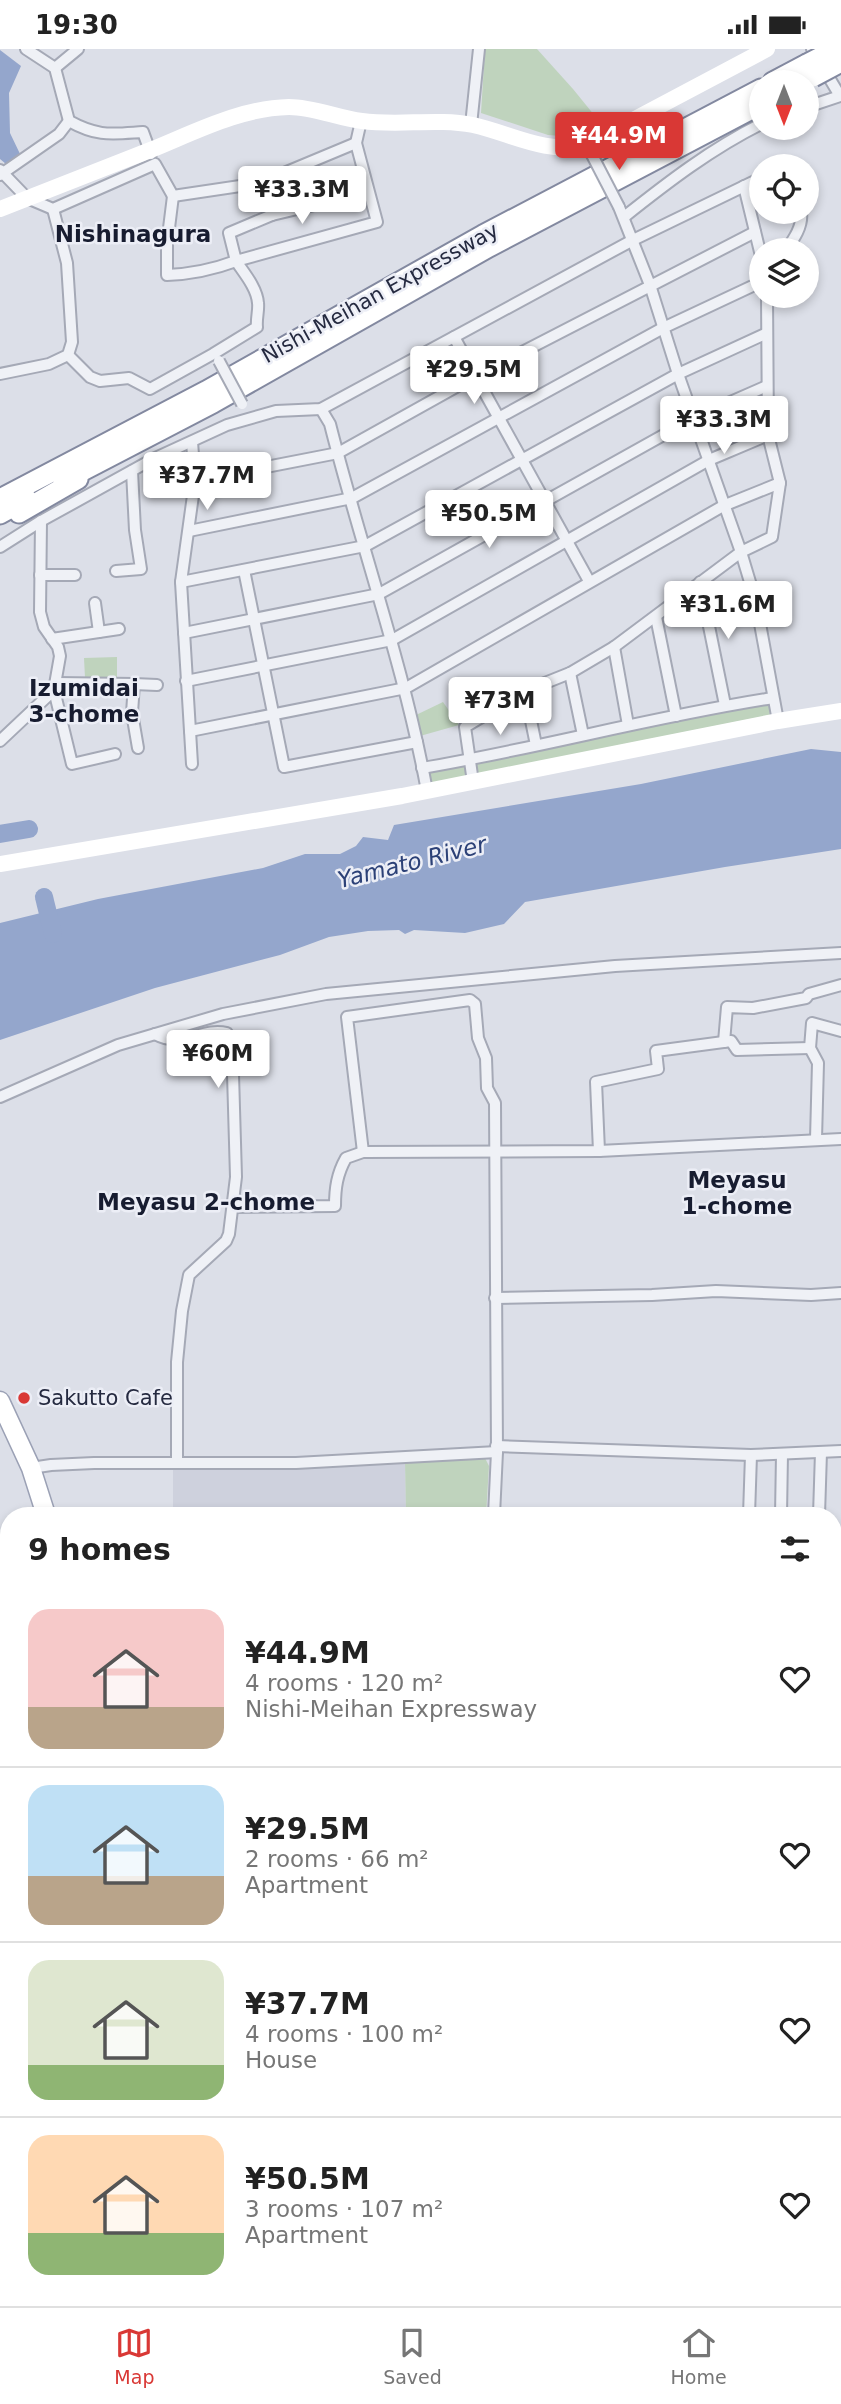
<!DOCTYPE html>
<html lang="en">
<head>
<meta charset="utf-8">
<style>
	body { margin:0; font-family:"DejaVu Sans",sans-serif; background:#f2f2f2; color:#222; height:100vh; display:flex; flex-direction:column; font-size:26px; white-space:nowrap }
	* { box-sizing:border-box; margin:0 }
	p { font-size:23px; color:#767676 }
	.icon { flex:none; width:38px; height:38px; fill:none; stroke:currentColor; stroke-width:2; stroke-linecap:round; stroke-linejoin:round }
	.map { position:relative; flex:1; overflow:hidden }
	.details { position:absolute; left:0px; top:1458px; width:842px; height:800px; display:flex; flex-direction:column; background:#fff; border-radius:28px 28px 0 0; box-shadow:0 4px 10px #0003 }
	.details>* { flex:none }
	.needle { width:46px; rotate:180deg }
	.tools { position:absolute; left:749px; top:21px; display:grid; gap:14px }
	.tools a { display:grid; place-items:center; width:70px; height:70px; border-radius:50%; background:#fff; box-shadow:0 4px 10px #0003; font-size:35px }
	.price { position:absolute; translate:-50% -60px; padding:0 16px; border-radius:7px; background:#fff; color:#222; font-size:23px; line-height:46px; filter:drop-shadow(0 2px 4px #0008) }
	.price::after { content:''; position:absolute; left:50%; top:42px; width:21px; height:16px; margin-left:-10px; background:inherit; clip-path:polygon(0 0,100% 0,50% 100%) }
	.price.on { background:#d93835; color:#fff }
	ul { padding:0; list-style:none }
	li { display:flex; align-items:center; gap:21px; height:175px; padding:0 28px }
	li+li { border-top:2px solid #e0e0e0 }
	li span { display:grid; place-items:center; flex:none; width:196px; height:140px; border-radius:21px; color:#555 }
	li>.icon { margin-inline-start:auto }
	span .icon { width:84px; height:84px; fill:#fffc; stroke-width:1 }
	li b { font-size:30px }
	h2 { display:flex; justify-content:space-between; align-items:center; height:84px; padding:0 28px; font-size:30px }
	.status { display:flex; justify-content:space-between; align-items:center; height:49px; padding:0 35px; background:#fff; direction:ltr }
	.status svg { height:19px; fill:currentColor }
	.tabs { display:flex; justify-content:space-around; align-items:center; height:98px; border-top:2px solid #e0e0e0; background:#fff; font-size:19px; color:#767676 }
	.tabs a { display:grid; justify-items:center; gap:4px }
	.tabs .on { color:#d93835 }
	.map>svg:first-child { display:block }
	.built { fill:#ced1dd }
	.green { fill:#bfd3bd }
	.water { fill:#94a6cc }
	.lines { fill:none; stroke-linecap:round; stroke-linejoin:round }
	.river { stroke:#94a6cc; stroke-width:18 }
	.street-casing { stroke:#a5a9b6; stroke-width:14 }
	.primary-casing { stroke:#9ba1b5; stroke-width:21 }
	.highway-casing { stroke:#8389a0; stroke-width:23 }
	.street { stroke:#eff1f6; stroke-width:10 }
	.secondary { stroke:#fff; stroke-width:16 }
	.primary { stroke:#fff; stroke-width:18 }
	.highway { stroke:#fff; stroke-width:19 }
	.rail-casing { stroke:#757b93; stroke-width:5 }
	.rail { stroke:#eceef6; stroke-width:2.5; stroke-dasharray:8; stroke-linecap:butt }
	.street-bridge-casing { stroke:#a5a9b6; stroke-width:14; stroke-linecap:butt }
	.highway-bridge-casing { stroke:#8389a0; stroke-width:23; stroke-linecap:butt }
	.street-bridge { stroke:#eff1f6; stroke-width:10 }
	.highway-bridge { stroke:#fff; stroke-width:19 }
	.poi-dot { fill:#d93835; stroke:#eceef6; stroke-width:2.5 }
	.labels { text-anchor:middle; stroke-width:5; stroke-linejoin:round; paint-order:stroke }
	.street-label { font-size:21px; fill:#252a40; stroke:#eceef6 }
	.poi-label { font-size:21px; fill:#252a40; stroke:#eceef6; text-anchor:start }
	.neighbourhood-label { font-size:23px; font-weight:bold; fill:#171c30; stroke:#eceef6 }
	.water-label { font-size:23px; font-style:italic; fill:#2c4177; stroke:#eceef6 }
</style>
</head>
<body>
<div class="status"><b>19:30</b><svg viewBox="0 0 49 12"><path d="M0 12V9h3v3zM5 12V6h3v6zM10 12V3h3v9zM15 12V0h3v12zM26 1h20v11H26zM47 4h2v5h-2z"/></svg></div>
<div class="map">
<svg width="841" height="2257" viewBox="0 0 841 2257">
	<rect width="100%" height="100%" fill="#dcdfe8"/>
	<!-- built -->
	<polygon class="built" points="405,1413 406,1466 173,1466 173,1421 177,1418"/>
	<!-- green -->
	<g class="green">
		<polygon points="485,0 537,0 573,40 599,72 574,88 548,86 481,64"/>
		<polygon points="117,608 117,630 85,629 84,609"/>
		<polygon points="768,652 770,666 476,725 474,714"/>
		<polygon points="443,653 459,676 420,687 416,666"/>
		<polygon points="466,716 468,727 430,734 428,724"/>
		<polygon points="485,1409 489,1417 486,1466 406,1466 405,1413"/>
	</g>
	<!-- water -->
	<g class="water">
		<polygon points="0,1 21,17 9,44 10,84 21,107 6,115 0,110"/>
		<polygon points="811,700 841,703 841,800 725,818 525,853 504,875 465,884 414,881 405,885 399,881 368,882 329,888 280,906 155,939 0,991 0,874 98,850 263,819 305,805 340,805 356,797 363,788 388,791 394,776 641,735"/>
	</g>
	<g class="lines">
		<!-- river -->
		<g class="river">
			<polyline points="0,785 29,780"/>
			<polyline points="44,848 53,885"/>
			<polyline points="833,1707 841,1709"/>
			<polyline points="0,1877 9,1878"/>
		</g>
		<!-- street casing -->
		<g class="street-casing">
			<g id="street">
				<path d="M26,0L55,19L69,72C98,88 111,85 143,83L151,105"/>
				<polyline points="55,19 78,0"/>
				<polyline points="807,58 840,47 812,0"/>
				<polyline points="361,72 356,94 377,173 236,212 229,184 272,166 369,143"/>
				<polyline points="471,76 479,0"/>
				<polyline points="787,117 792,115 793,117"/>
				<polyline points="0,121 27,149 53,160 155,115 173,147 260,134 356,94"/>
				<polyline points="0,126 59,85 69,72"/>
				<polyline points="260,134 272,166"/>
				<polyline points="744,137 761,207"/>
				<polyline points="619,158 650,236 678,325 741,503 756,553 778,672"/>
				<path d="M624,168C668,133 711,100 761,75"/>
				<path d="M786,201C794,190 803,177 801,163"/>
				<polyline points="454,288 589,532"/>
				<path d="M68,306L90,328L100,332L129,329L150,340L213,305L257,278C256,270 259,261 258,254C257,239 244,224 236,212C212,221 193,225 167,226V195L173,147"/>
				<polyline points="0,325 49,315 68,306 72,293 67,214 53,160"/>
				<path d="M321,360L330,375C361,498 404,617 427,742"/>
				<polyline points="192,393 195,432 181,533 190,682 406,639 723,457 780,434"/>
				<polyline points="195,432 338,404 476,327 755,183"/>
				<polyline points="41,472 40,563 44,578 58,598 60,607 54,641 72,715 115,705"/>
				<polyline points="189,482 352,449 663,279 761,233"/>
				<polyline points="0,498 41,472 153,410 227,376 276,362 321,360 633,191 761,129"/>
				<polyline points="244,521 284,718 417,693"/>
				<polyline points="116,522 141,520 135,481 132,422"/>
				<polyline points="40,526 75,526"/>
				<polyline points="181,533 365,497 678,325 767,284"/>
				<polyline points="700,533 725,656"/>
				<polyline points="95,554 99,583"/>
				<polyline points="656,568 676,667"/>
				<polyline points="184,584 379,545 694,369 767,337"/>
				<polyline points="52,590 119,580"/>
				<polyline points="614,598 628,676"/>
				<polyline points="570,624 583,686"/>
				<polyline points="186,632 392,591 709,411 768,386"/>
				<polyline points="56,634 134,635 132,664 138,699"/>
				<polyline points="134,635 157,636"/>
				<polyline points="525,642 536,696"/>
				<polyline points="190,682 192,715"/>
				<polyline points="0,692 54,641"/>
				<path d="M422,719C540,699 655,667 773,649"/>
				<polyline points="473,733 465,678 525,642 570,624 614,598 741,503 772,488 780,434 768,386 767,247"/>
				<path d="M155,985C183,1000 201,978 227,984L240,1015L233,1025L236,1128L229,1185L226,1192L189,1226L182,1262L177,1313V1413"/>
				<polyline points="724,993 727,958 753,959 806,949 809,945 841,936"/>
				<polyline points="0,1048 118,996 223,965 326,945 615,917 841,904"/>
				<polyline points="816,1090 818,1014 810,999 812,974 841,982"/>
				<polyline points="599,1102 596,1033 658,1020 656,1002 731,992 737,1001 810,999"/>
				<polyline points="363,1103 347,968 470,951 475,955 478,989 486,1009 487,1039 495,1054 497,1403 494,1466"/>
				<path d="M233,1158L335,1157C335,1139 337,1125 346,1109L363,1103L599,1102L841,1090"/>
				<polyline points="495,1249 652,1246 716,1242 811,1246 841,1244"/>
				<polyline points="496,1397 751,1406 841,1402"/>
				<polyline points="31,1419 51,1416 94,1414 296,1414 497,1403"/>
				<polyline points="749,1466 751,1406"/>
				<polyline points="781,1466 782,1405"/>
				<polyline points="819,1466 821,1403"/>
				<polyline points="833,1563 841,1563"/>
				<polyline points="833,1619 841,1618"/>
				<polyline points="833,1669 841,1669"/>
				<polyline points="833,1749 841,1743"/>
				<polyline points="833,1798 841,1798"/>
				<polyline points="833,1852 841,1852"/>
				<polyline points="0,1868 9,1869"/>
				<polyline points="833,1907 841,1907"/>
				<polyline points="833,2008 841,2008"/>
				<polyline points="833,2033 841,2034"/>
				<polyline points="833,2101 841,2101"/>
				<polyline points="833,2139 841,2140"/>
				<polyline points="833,2182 841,2183"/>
				<polyline points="511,2249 511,2257"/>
				<polyline points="649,2249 649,2257"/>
				<polyline points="255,2256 338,2257"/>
				<polyline points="24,2257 24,2249"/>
				<polyline points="34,2257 49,2249"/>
				<polyline points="496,2257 496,2249"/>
				<polyline points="822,2257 822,2249"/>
			</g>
		</g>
		<!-- primary casing -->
		<g class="primary-casing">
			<g id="primary">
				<polyline points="0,1352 31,1419 46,1466"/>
				<polyline points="64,2257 64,2249"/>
			</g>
		</g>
		<!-- highway casing -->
		<g class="highway-casing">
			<g id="highway">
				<polyline points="773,33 807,15"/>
				<polyline points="63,432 213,354 489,198 761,55"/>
				<polyline points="0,450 206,342 483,186 761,40"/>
				<polyline points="19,464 78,430"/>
				<polyline points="0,465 27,450"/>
			</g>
		</g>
		<!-- street -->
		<use href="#street" class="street"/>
		<!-- secondary -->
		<g class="secondary">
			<path d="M0,160C51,140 102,120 153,100C197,82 241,59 289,58C314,58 337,69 362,72C399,77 436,69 473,76C513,85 543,105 586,96L767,0"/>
			<polyline points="0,815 402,747 778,672 841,662"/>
		</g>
		<!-- primary -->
		<use href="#primary" class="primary"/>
		<!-- highway -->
		<use href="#highway" class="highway"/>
		<!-- rail casing -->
		<g class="rail-casing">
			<g id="rail">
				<polyline points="833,1727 841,1721"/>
				<polyline points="78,2257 90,2249"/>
			</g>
		</g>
		<!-- rail -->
		<use href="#rail" class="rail"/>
		<!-- street-bridge casing -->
		<g class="street-bridge-casing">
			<g id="street-bridge">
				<polyline points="591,104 619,158"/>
				<polyline points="219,312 242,355"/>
			</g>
		</g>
		<!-- highway-bridge casing -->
		<g class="highway-bridge-casing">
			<g id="highway-bridge">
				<polyline points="807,15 836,0"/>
				<polyline points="813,28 841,13"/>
			</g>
		</g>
		<!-- street-bridge -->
		<use href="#street-bridge" class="street-bridge"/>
		<!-- highway-bridge -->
		<use href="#highway-bridge" class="highway-bridge"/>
	</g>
	<!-- markers -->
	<circle class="poi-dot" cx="24" cy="1349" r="7"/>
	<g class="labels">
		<!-- street labels -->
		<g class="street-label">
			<text transform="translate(380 244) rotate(-29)" y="7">Nishi-Meihan Expressway</text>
		</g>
		<!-- poi labels -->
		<g class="poi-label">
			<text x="38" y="1356">Sakutto Cafe</text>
		</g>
		<!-- neighbourhood labels -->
		<g class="neighbourhood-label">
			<text x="133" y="193">Nishinagura</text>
			<text x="84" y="647">Izumidai<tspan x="84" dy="26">3-chome</tspan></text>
			<text x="737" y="1139">Meyasu<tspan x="737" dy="26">1-chome</tspan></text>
			<text x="206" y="1161">Meyasu 2-chome</text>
		</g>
		<!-- water labels -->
		<g class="water-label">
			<text transform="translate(412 813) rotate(-14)" y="8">Yamato River</text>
		</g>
	</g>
</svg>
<div class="tools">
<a><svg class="needle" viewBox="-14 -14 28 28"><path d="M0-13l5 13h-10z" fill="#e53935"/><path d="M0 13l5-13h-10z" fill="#767676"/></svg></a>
<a><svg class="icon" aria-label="locate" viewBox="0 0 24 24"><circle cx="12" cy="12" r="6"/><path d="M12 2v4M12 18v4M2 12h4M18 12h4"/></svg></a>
<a><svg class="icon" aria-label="layers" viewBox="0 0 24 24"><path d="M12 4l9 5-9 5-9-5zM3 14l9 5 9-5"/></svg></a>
</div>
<b class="price on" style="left:619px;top:123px">¥44.9M</b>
<b class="price" style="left:302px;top:177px">¥33.3M</b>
<b class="price" style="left:474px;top:357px">¥29.5M</b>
<b class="price" style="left:724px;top:407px">¥33.3M</b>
<b class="price" style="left:207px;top:463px">¥37.7M</b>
<b class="price" style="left:489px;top:501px">¥50.5M</b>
<b class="price" style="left:728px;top:592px">¥31.6M</b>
<b class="price" style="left:500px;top:688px">¥73M</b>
<b class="price" style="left:218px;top:1041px">¥60M</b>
<section class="details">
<h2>9 homes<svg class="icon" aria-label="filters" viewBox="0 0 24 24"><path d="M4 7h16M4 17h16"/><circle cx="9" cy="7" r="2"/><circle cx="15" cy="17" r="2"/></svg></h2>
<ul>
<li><span style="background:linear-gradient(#f6c9c9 70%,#b9a48a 0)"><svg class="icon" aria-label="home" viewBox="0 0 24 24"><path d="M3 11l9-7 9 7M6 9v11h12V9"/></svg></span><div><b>¥44.9M</b><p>4 rooms · 120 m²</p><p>Nishi-Meihan Expressway</p></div><svg class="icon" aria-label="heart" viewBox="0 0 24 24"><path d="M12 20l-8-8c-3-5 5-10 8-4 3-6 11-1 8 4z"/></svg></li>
<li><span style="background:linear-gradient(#bfe0f5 65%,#b9a48a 0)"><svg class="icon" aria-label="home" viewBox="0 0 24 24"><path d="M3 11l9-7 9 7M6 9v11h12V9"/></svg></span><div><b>¥29.5M</b><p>2 rooms · 66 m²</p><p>Apartment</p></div><svg class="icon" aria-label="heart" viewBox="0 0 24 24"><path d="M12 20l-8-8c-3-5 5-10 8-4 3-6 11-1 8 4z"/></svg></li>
<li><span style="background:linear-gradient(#dfe7d0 75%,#8fb573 0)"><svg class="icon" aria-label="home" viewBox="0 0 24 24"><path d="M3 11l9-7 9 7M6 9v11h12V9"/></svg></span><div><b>¥37.7M</b><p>4 rooms · 100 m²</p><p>House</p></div><svg class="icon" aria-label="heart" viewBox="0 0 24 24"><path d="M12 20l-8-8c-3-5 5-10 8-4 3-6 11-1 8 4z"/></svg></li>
<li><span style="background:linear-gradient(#ffd9b3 70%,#8fb573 0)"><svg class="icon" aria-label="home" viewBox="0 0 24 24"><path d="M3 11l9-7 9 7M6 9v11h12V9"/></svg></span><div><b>¥50.5M</b><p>3 rooms · 107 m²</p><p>Apartment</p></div><svg class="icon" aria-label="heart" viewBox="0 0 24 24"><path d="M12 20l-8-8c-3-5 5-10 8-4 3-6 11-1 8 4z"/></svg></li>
</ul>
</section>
</div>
<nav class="tabs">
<a class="on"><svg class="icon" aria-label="map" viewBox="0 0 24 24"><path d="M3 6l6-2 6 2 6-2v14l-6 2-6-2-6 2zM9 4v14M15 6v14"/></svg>Map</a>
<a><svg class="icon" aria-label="saved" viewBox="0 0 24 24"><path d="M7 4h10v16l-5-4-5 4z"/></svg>Saved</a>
<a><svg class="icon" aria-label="home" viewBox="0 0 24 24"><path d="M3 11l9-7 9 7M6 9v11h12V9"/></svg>Home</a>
</nav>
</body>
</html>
